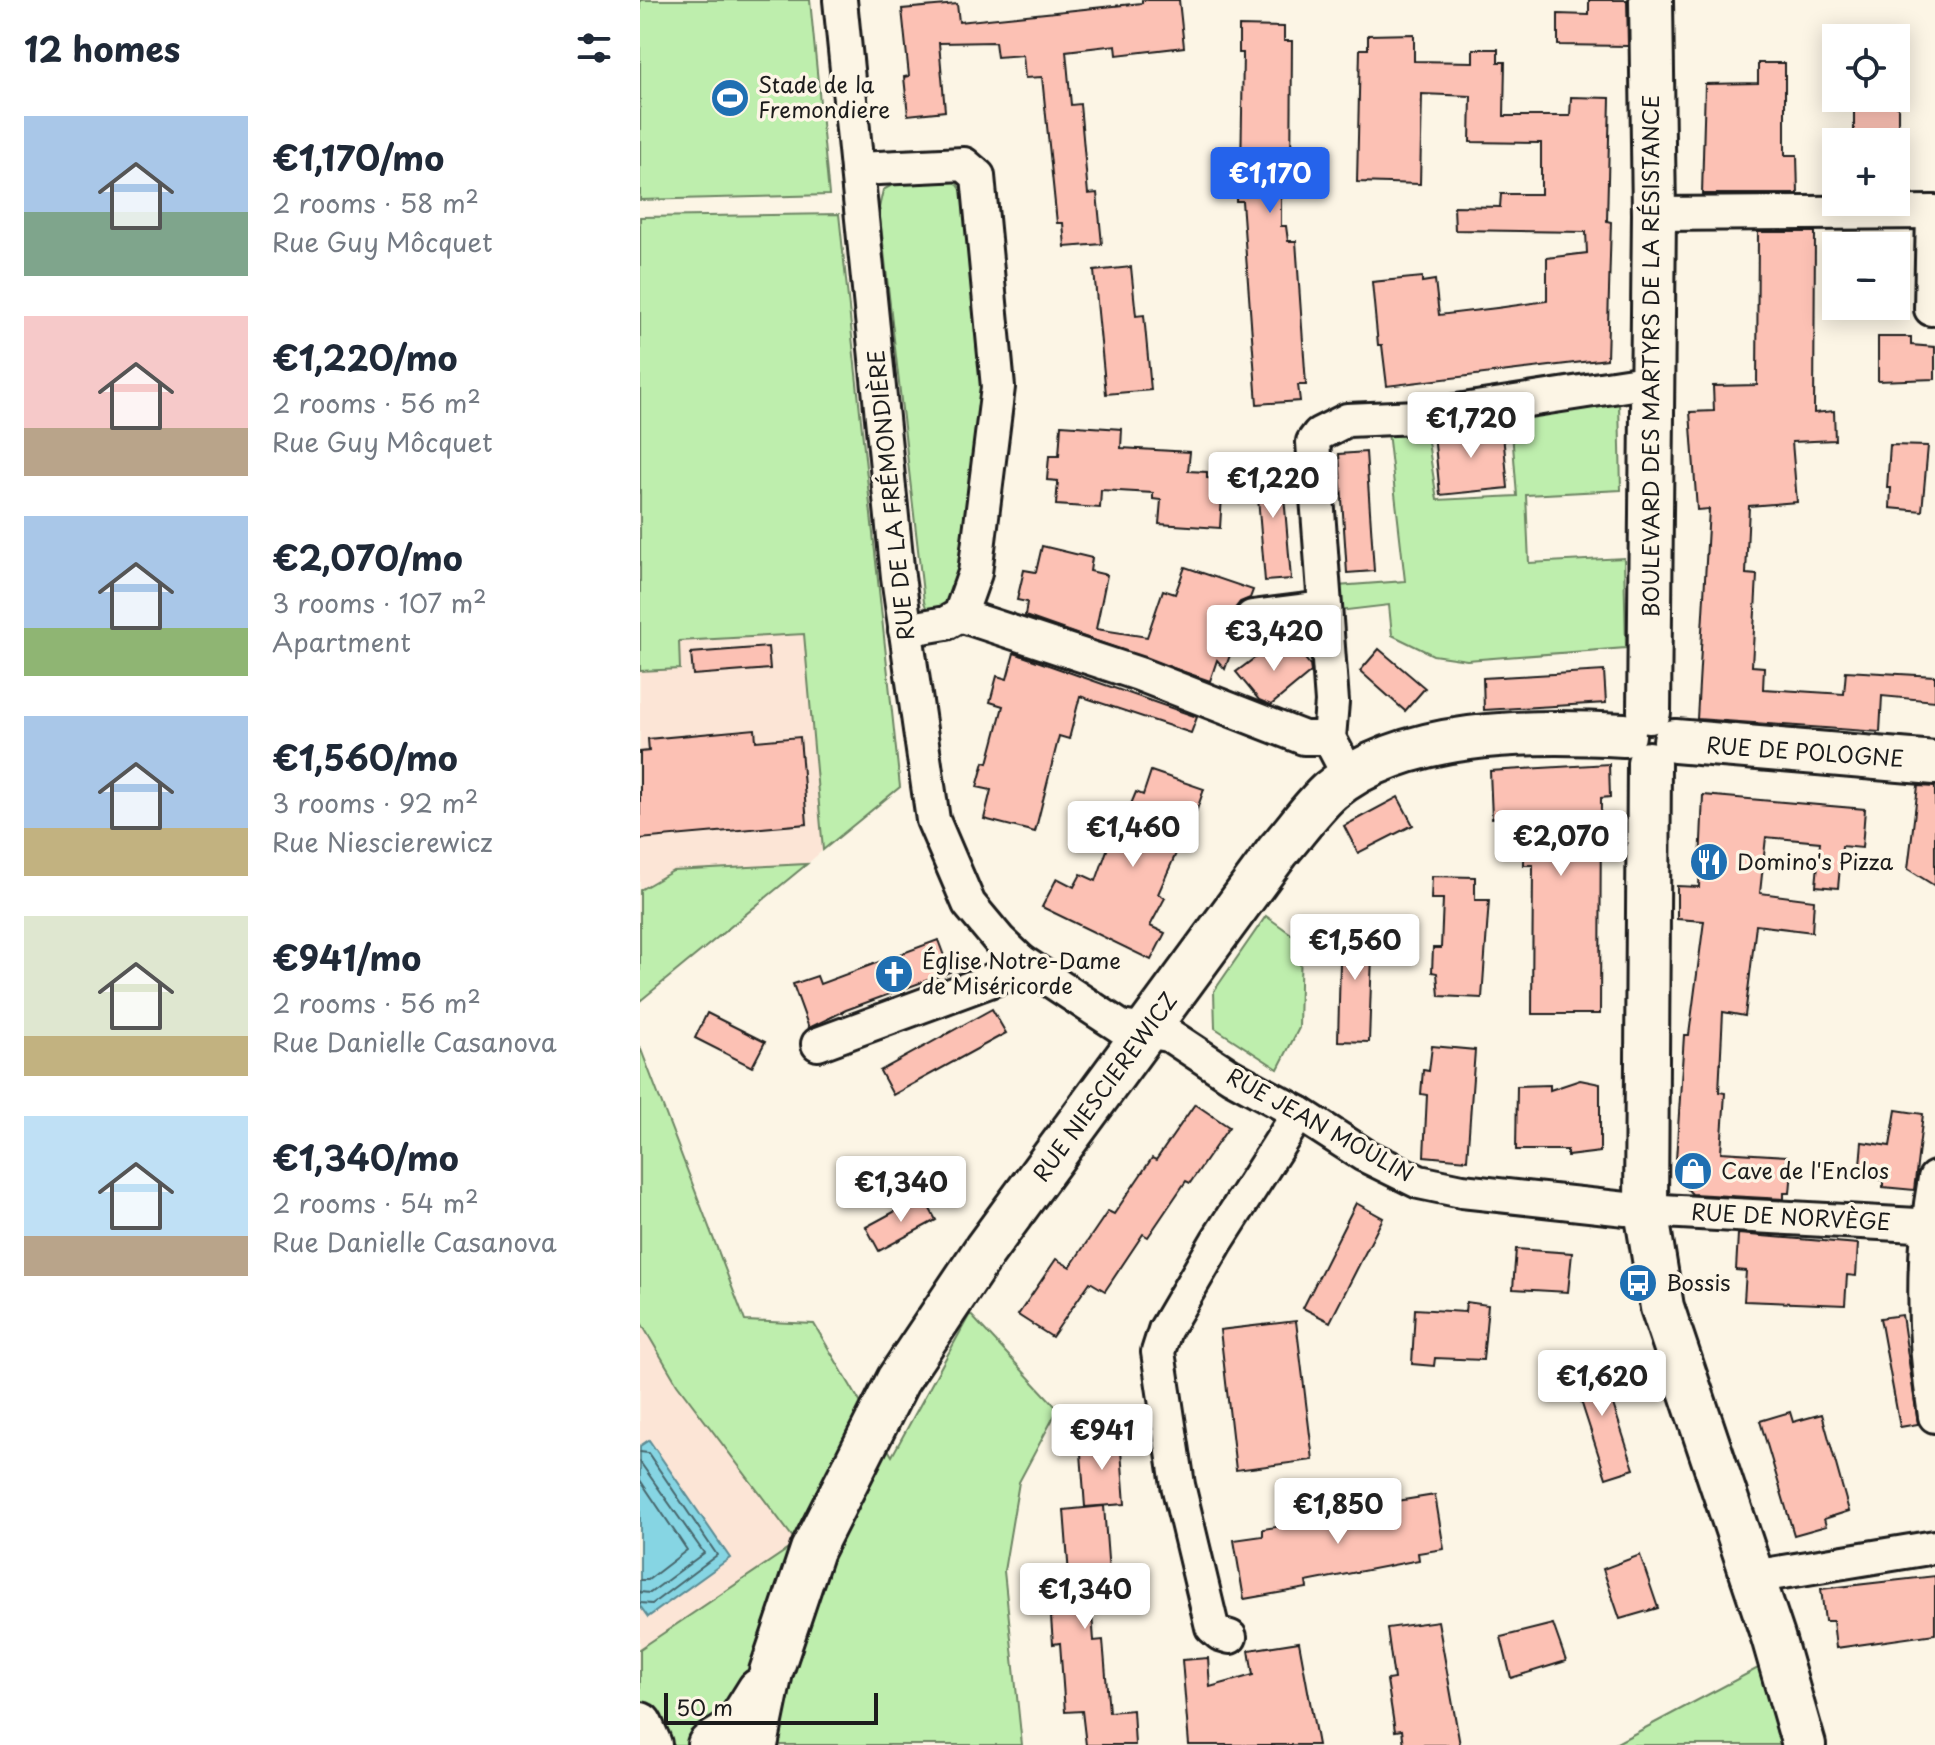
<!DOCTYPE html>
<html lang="en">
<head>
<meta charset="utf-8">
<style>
	body { margin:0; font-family:"Playpen Sans",sans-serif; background:#f6f6f7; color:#1f2937; height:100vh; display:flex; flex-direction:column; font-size:30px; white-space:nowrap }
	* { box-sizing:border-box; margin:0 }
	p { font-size:26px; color:#747a83 }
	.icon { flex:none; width:44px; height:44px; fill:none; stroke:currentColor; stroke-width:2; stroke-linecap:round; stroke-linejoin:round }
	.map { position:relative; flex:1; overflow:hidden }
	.panel { display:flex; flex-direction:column; background:#fff; width:640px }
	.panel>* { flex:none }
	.tools { position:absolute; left:1182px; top:24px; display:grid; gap:16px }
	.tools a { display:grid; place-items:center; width:88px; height:88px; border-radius:0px; background:#fff; box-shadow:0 4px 20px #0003; font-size:40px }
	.scale { position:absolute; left:24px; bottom:20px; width:214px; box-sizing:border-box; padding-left:8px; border:4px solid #1c1c1c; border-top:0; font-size:22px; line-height:28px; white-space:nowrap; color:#1c1c1c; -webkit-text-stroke:6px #fcf5e5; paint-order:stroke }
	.price { position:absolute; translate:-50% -68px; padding:0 18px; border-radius:8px; background:#fff; color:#222; font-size:26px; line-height:52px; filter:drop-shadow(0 2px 4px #0008) }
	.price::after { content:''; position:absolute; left:50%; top:48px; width:24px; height:18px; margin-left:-12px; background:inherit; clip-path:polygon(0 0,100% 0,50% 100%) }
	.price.selected { background:#2563eb; color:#fff }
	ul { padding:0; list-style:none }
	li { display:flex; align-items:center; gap:24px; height:200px; padding:0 24px }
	li span { display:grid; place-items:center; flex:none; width:224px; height:160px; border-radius:0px; color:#555 }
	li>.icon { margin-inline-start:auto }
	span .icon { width:96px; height:96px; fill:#fffc; stroke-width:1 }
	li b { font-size:34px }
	h2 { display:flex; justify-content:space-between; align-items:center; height:96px; padding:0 24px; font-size:34px }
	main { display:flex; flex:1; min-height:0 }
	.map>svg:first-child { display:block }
	.built { fill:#fce5d6 }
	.green { fill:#beeead; stroke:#6d8564; stroke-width:2 }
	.water { fill:#86d5e3; stroke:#5c8b93; stroke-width:2 }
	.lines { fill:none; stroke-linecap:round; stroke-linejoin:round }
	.shore { stroke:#46666c; stroke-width:2 }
	.building { fill:#fcc1b4; stroke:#1c1c1c; stroke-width:2 }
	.minor-casing { stroke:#1c1c1c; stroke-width:38 }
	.tertiary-casing { stroke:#1c1c1c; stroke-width:48 }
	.secondary-casing { stroke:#1c1c1c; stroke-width:50 }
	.minor { stroke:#fcf5e5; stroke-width:32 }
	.tertiary { stroke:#fcf5e5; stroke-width:42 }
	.secondary { stroke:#fcf5e5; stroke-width:44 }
	.labels { text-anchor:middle; stroke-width:7; stroke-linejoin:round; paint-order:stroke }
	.poi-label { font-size:22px; fill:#1c1c1c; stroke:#fcf5e5; text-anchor:start }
	.street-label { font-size:22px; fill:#1c1c1c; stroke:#fcf5e5 }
</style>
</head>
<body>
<main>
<section class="panel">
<h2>12 homes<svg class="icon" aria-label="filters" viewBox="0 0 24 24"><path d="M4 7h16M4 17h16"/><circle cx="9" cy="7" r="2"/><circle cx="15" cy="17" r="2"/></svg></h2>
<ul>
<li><span style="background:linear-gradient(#a9c7e8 60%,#7fa58c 0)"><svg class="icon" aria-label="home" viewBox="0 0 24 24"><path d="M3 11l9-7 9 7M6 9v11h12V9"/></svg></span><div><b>€1,170/mo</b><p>2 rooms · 58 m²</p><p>Rue Guy Môcquet</p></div></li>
<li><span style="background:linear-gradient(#f6c9c9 70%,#b9a48a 0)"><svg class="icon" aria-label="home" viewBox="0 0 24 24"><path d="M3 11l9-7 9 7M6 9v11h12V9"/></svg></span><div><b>€1,220/mo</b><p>2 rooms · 56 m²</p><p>Rue Guy Môcquet</p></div></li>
<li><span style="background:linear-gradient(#a9c7e8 70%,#8fb573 0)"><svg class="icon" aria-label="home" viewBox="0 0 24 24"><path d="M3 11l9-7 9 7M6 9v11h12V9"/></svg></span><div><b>€2,070/mo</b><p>3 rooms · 107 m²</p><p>Apartment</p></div></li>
<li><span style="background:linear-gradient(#a9c7e8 70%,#c2b280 0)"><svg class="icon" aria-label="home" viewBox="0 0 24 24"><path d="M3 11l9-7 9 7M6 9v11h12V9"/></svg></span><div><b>€1,560/mo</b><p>3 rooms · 92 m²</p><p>Rue Niescierewicz</p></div></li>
<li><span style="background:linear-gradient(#dfe7d0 75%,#c2b280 0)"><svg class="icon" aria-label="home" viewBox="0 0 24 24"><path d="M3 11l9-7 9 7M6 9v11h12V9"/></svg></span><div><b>€941/mo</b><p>2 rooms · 56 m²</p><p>Rue Danielle Casanova</p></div></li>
<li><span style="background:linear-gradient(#bfe0f5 75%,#b9a48a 0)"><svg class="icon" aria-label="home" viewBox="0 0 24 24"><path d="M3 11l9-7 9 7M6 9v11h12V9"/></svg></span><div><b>€1,340/mo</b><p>2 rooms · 54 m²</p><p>Rue Danielle Casanova</p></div></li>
</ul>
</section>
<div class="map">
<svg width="1295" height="1745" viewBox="0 0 1295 1745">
	<rect width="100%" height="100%" fill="#fcf5e5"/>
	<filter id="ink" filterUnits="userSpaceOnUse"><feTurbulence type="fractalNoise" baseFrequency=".0125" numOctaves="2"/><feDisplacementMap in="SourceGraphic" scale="16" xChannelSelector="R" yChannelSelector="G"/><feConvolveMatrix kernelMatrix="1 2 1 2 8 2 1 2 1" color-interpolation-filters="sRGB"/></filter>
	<g filter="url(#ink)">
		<!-- built -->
		<g class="built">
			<polygon points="164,634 183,850 167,864 33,871 0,890 0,671 40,669 39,641"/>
			<polygon points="0,1321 37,1384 157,1543 0,1649"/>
		</g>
		<!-- green -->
		<g class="green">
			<polygon points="0,0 170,0 189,195 0,200"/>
			<polygon points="316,182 324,194 347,378 315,605 289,615 284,602 239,208 243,190 254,184"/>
			<polygon points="199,214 260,787 183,850 164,634 39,641 40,669 0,671 0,217"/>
			<polygon points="979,402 981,490 886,495 889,563 984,558 986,648 827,660 793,655 752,635 749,605 699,611 697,586 765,581 748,432 786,429 797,500 877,496 871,419"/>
			<polygon points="167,864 0,1001 0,890 33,871"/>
			<polygon points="626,916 661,941 659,1028 638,1069 575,1028 574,991"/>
			<polygon points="0,1047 105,1321 174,1324 252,1456 330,1314 418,1409 379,1482 364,1571 382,1745 0,1745 0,1649 157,1543 37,1384 0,1321"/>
			<polygon points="1120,1667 1140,1745 973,1745"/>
		</g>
		<!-- water -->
		<polygon class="water" points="9,1440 90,1558 8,1617 0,1606 0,1446"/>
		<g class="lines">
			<!-- shore -->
			<g class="shore">
				<polyline points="0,1452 8,1453 77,1555 12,1604 0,1603"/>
				<polyline points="0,1462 64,1553 10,1593 0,1592"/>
				<polyline points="0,1480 47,1550 8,1580 0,1580"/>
			</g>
		</g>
		<!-- building -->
		<g class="building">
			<polygon points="502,0 539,0 544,47 477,55 476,45 426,51 431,105 440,104 448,194 457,193 462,244 425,247 423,223 417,223 402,77 385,78 383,55 357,57 355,42 299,43 305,111 268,115 264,77 269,76 262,9 317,4 319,22 502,3"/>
			<polygon points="949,0 987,0 988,46 918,45 918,14 949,15"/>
			<polygon points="599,26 644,27 644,41 652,41 651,181 641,181 641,226 646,226 648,241 656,241 666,385 658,385 660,401 617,404 602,201 596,201 597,173 601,173 603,53 599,53"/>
			<polygon points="774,34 774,61 833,62 833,49 858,49 858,62 865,62 864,116 930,116 931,97 970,98 967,221 971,222 967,359 747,386 742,345 738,345 732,282 782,277 782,282 795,280 799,315 857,308 907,301 907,258 947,253 946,232 815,230 814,206 860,207 861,194 901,194 901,143 830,142 831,96 782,94 780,184 717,182 720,49 728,49 728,35"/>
			<polygon points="1118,63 1145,63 1145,155 1157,155 1158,194 1062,194 1065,84 1118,83"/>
			<polygon points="1214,98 1241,98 1241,106 1258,106 1258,142 1214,142"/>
			<polygon points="1118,232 1175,232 1174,413 1194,411 1195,440 1152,442 1157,502 1109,506 1106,574 1117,575 1112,666 1124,667 1123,689 1204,694 1206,671 1295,676 1295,701 1242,696 1240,732 1057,719 1069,509 1057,510 1050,412 1074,411 1073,386 1117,385"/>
			<polygon points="491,267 496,316 504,315 511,390 466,394 454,271"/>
			<polygon points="1238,337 1271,337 1271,345 1295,347 1295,379 1238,381"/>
			<polygon points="862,423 868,488 800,495 794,434"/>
			<polygon points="421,425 482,429 481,448 550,452 548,471 567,472 567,478 583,479 580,528 519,524 521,500 513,499 513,493 461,490 460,508 416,505 418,481 407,480 409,456 419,456"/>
			<polygon points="1250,445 1288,446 1282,511 1250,508 1251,488 1247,488"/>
			<polygon points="726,452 734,571 707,573 699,454"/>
			<polygon points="641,460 651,579 625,581 615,462"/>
			<polygon points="402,546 452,558 450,571 467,575 456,629 507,637 523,590 535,594 545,567 613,590 610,598 600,602 594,610 593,620 599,630 585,669 577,660 570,681 385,616 387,602 377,600 384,570 396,572"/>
			<polygon points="632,645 641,655 654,645 670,665 671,672 631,705 619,700 596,672"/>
			<polygon points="128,647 130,669 53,675 51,653"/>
			<polygon points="739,649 785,688 765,711 720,671"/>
			<polygon points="374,653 557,717 551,733 440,696 429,739 419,736 395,832 344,819 351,790 337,787 344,762 348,763 363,706 350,702 357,676 367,679"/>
			<polygon points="964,671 966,703 844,710 843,678"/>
			<polygon points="115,729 116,741 160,737 167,824 0,839 0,752 9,751 8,739"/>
			<polygon points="969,764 970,797 961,798 960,1014 892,1014 893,865 884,865 884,816 852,818 850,771"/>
			<polygon points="511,771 564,789 554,818 552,817 518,894 525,898 510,926 525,933 511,960 402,907 417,878 434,887 441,874 456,881 472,836 477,838 496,792 503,795"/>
			<polygon points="1278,786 1295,787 1295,886 1268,869"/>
			<polygon points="1063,795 1225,809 1222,848 1202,846 1198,888 1176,886 1180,842 1126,837 1120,893 1174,900 1172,932 1116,925 1105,1016 1083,1012 1079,1092 1085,1093 1081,1152 1147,1156 1146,1170 1152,1170 1150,1193 1144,1193 1144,1199 1052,1194 1035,1176 1044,1035 1049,1035 1064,921 1037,919 1037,886 1059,887"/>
			<polygon points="758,797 773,825 718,853 704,826"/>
			<polygon points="792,876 835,877 835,900 849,900 842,998 799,996 797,973 792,972 793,948 801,948 803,899 791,899"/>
			<polygon points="701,923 733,924 729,1042 698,1041"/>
			<polygon points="298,940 310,972 206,1010 169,1028 153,984 177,976 180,984"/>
			<polygon points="352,1009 366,1033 253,1095 240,1071"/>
			<polygon points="67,1013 125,1042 112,1067 55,1038"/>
			<polygon points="792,1046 835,1050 827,1160 784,1156 787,1095 781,1094 783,1070 789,1071"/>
			<polygon points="940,1080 960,1084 960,1152 927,1156 927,1150 876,1150 877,1086 910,1085 910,1090"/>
			<polygon points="555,1104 589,1127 550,1183 546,1181 508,1237 503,1234 465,1291 450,1282 412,1337 378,1315 416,1259 430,1267 468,1211 474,1214 512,1158 516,1160"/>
			<polygon points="1256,1110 1283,1114 1274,1190 1243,1187 1243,1180 1219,1177 1222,1142 1250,1146"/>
			<polygon points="283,1196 296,1220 239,1251 226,1227"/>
			<polygon points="716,1203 743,1218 690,1322 663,1308"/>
			<polygon points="1098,1234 1218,1244 1216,1276 1207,1275 1205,1305 1104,1301 1106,1271 1096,1270"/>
			<polygon points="876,1249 932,1253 928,1292 873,1289"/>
			<polygon points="826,1302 848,1305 843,1360 795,1358 794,1366 772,1364 775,1309 825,1312"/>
			<polygon points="1262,1315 1278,1424 1260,1427 1240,1318"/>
			<polygon points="656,1321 673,1460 596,1470 580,1330"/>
			<polygon points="958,1358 994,1469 966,1478 930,1367"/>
			<polygon points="1150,1412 1153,1422 1182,1414 1209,1511 1184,1519 1186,1526 1154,1535 1120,1421"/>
			<polygon points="480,1437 485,1504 445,1507 440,1440"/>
			<polygon points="795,1495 804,1549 778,1553 779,1560 666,1582 667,1588 604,1599 594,1540 623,1536 623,1529 733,1512 732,1505"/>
			<polygon points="464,1506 469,1573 449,1574 454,1641 463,1640 469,1712 493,1710 495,1745 446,1745 442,1711 425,1712 420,1643 413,1644 408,1577 429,1575 424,1510"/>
			<polygon points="1000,1555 1018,1608 980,1619 963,1569"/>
			<polygon points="1295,1576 1295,1634 1196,1648 1193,1621 1185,1621 1181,1589"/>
			<polygon points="798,1621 820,1745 764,1745 762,1730 755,1731 747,1680 754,1679 747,1628"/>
			<polygon points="913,1624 926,1661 871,1678 861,1637"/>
			<polygon points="659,1642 678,1745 549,1745 542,1660 568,1658 570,1687 613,1675 609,1650"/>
		</g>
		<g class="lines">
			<!-- minor casing -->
			<g class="minor-casing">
				<g id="minor">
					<polyline points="200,0 258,577 293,820 329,904 359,940 381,961 481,1027 529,1035 591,1076 659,1113 724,1155 779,1182 822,1191 986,1209 1295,1226"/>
					<polyline points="217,169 324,164 338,176 358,387 335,573 320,615 306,623 265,630"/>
					<polyline points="1014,214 1295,212"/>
					<polyline points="1291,309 1293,212"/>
					<polyline points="320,615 499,674 664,738 689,738"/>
					<polyline points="612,617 683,608"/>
					<polyline points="710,778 689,738 692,702 673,442 679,434 707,420 778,417 1012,381"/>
					<polyline points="178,1044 363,976 381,961"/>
					<path d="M1295,1178C1281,1257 1283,1337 1295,1416"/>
					<polyline points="1113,1577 1295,1547"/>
					<polyline points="590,1637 580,1634 572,1627 538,1485 518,1352 525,1330 577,1241 659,1113"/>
				</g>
			</g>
			<!-- tertiary casing -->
			<g class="tertiary-casing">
				<g id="tertiary">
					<polyline points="1009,712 1014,214 1011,0"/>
					<polyline points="1035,741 1295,763"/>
					<polyline points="1009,763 1006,1210 1022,1307 1133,1637 1164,1745"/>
					<polyline points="69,1745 94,1730 119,1690"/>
					<path d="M116,1745L131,1672L172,1550L258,1380L345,1250L638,851C655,832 671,808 690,791C763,729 893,730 984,735"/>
				</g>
			</g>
			<!-- secondary casing -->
			<g class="secondary-casing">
				<polyline id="secondary" points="0,1725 9,1745"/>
			</g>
			<!-- minor -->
			<use href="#minor" class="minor"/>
			<!-- tertiary -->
			<use href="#tertiary" class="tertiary"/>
			<!-- secondary -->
			<use href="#secondary" class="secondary"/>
		</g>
	</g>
	<!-- icons -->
	<defs>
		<g id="stadium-disc" transform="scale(2)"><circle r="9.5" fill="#1f6fb2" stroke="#fcf5e5"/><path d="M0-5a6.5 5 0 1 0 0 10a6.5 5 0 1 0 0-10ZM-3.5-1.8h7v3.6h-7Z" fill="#fff"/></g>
		<g id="restaurant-disc" transform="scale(2)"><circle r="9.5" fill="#1f6fb2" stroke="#fcf5e5"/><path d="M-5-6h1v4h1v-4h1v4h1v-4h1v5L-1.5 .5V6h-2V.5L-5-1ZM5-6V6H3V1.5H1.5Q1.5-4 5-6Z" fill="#fff"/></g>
		<g id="church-disc" transform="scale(2)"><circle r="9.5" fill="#1f6fb2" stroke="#fcf5e5"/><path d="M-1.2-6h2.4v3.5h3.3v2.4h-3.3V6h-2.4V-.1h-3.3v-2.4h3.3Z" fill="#fff"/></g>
		<g id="shop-disc" transform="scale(2)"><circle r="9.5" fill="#1f6fb2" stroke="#fcf5e5"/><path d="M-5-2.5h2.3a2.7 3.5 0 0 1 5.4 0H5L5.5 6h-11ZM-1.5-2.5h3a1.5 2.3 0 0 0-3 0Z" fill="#fff"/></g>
		<g id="bus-disc" transform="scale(2)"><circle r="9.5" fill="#1f6fb2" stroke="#fcf5e5"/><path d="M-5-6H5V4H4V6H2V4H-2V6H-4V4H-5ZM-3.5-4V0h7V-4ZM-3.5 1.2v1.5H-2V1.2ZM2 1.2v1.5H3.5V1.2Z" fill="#fff"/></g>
	</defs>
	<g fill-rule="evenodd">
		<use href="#stadium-disc" x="90" y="98"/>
		<use href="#restaurant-disc" x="1069" y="862"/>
		<use href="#church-disc" x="254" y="974"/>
		<use href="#shop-disc" x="1053" y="1171"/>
		<use href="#bus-disc" x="998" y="1283"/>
	</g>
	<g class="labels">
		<!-- poi labels -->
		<g class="poi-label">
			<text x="118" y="93">Stade de la<tspan x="118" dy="25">Fremondiere</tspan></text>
			<text x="1097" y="870">Domino's Pizza</text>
			<text x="282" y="969">Église Notre-Dame<tspan x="282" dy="25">de Miséricorde</tspan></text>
			<text x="1081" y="1179">Cave de l'Enclos</text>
			<text x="1026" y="1291">Bossis</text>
		</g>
		<!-- street labels -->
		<g class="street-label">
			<text transform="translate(1011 356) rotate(-90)" y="8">BOULEVARD DES MARTYRS DE LA RÉSISTANCE</text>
			<text transform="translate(251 495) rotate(-96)" y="8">RUE DE LA FRÉMONDIÈRE</text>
			<text transform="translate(1165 752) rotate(4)" y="8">RUE DE POLOGNE</text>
			<text transform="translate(465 1087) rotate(-54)" y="8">RUE NIESCIEREWICZ</text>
			<text transform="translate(680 1125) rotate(29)" y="8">RUE JEAN MOULIN</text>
			<text transform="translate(1151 1217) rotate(3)" y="8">RUE DE NORVÈGE</text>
		</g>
	</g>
</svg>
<div class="tools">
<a><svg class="icon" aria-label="locate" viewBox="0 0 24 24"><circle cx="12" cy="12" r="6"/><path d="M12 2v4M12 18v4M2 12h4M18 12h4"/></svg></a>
<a>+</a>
<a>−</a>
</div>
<div class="scale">50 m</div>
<b class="price selected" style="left:630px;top:215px">€1,170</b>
<b class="price" style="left:831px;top:460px">€1,720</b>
<b class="price" style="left:633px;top:520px">€1,220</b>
<b class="price" style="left:634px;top:673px">€3,420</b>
<b class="price" style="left:493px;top:869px">€1,460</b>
<b class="price" style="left:921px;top:878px">€2,070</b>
<b class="price" style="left:715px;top:982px">€1,560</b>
<b class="price" style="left:261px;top:1224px">€1,340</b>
<b class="price" style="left:962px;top:1418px">€1,620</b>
<b class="price" style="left:462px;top:1472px">€941</b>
<b class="price" style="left:698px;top:1546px">€1,850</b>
<b class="price" style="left:445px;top:1631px">€1,340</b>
</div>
</main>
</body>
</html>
